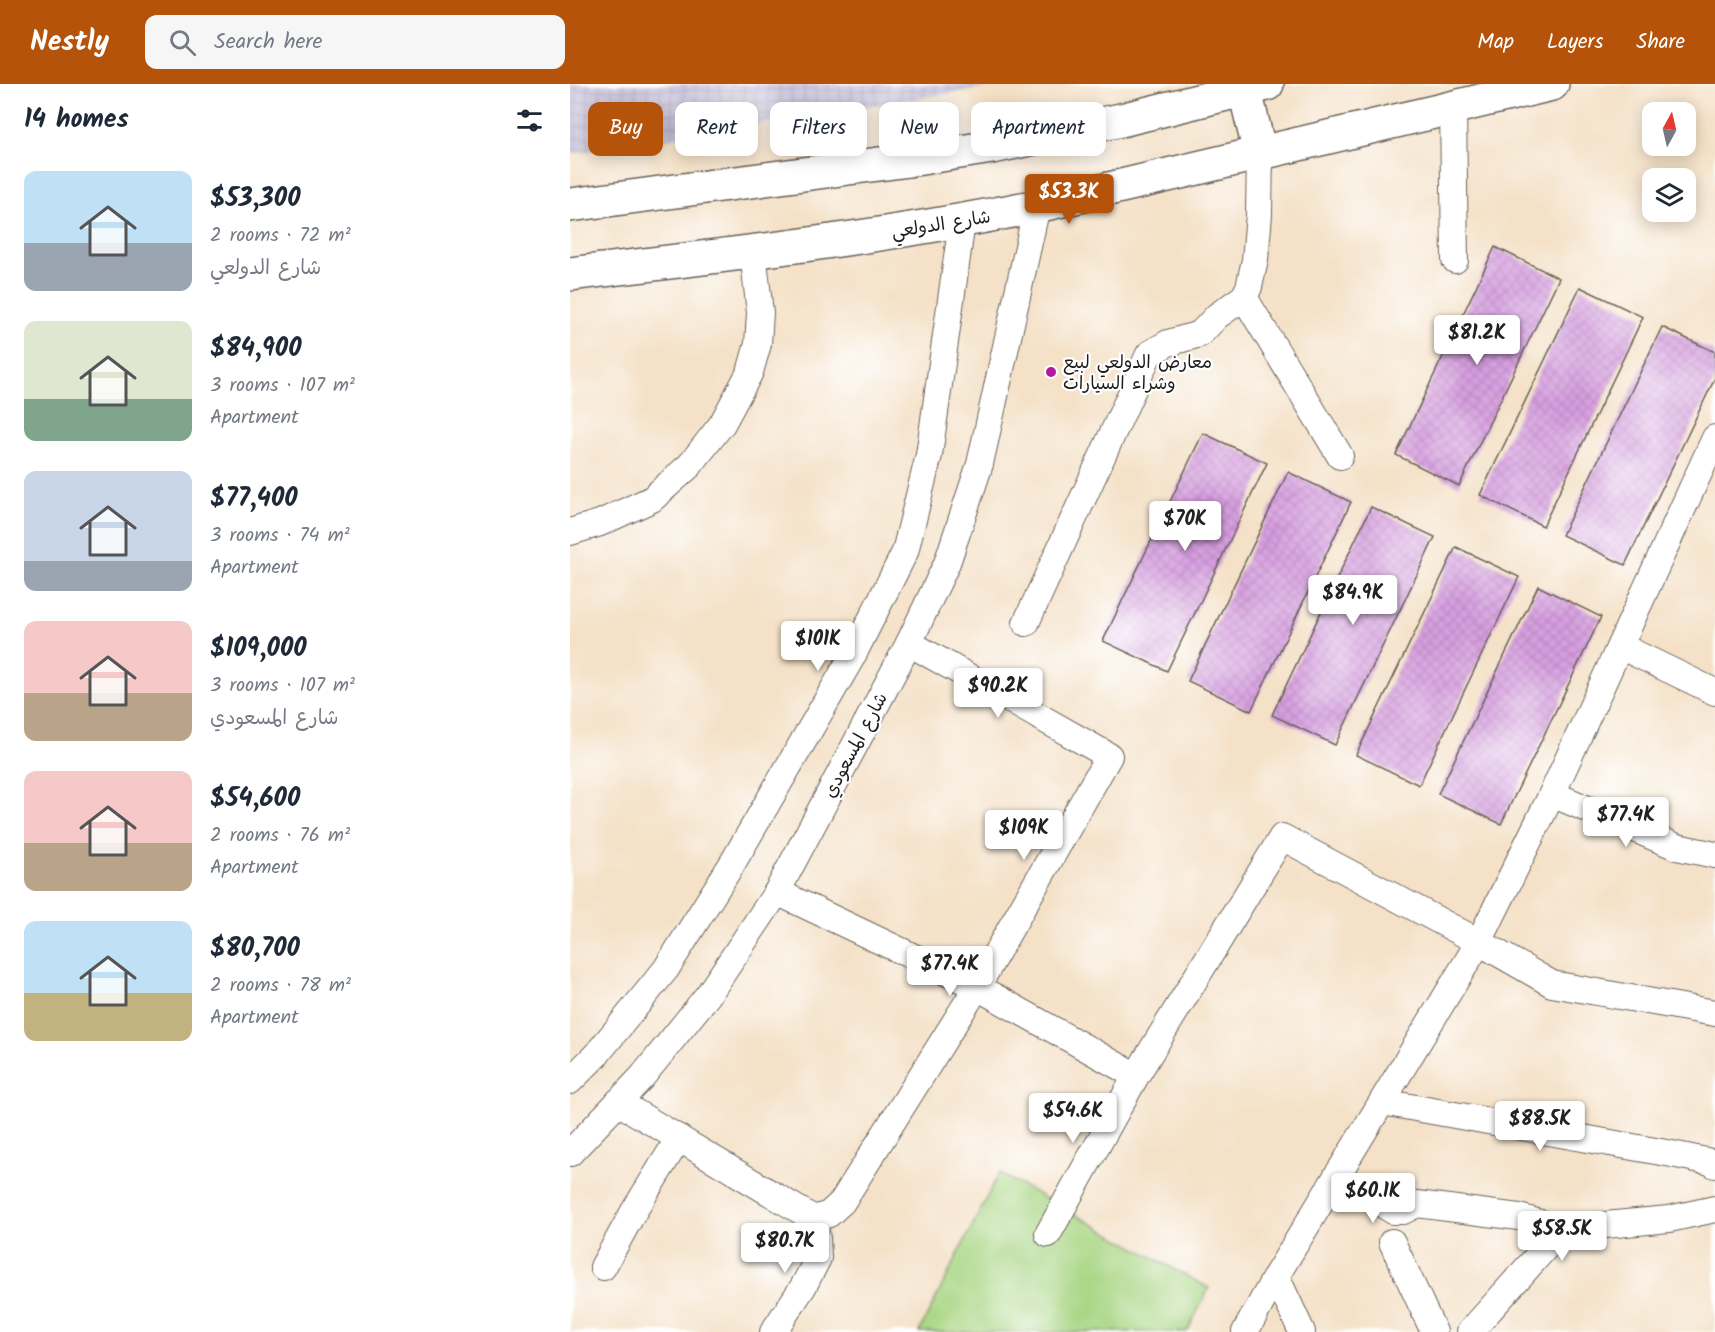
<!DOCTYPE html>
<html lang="en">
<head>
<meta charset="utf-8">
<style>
	body { margin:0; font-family:Kalam,"Playpen Sans Arabic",sans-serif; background:#f6f6f7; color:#1f2937; height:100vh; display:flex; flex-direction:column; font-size:22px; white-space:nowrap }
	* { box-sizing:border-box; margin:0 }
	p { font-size:20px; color:#747a83 }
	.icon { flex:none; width:33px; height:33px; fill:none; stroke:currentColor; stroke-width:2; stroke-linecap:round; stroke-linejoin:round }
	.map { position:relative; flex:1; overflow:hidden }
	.panel { display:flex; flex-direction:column; background:#fff; width:570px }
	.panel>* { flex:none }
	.top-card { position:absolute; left:18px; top:18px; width:570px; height:54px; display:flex; gap:12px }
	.needle { width:39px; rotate:8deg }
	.buttons { position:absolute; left:1072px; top:18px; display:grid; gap:12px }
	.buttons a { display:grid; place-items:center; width:54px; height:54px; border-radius:12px; background:#fff; box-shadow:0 3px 15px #0003; font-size:30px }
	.price { position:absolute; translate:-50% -51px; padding:0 14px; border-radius:6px; background:#fff; color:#222; font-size:20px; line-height:39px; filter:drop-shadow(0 2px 3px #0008) }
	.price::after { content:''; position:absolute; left:50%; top:36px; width:18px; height:14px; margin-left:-9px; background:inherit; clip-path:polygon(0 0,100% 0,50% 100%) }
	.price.current { background:#b45309; color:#fff }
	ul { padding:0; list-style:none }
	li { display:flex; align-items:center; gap:18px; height:150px; padding:0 24px }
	li span { display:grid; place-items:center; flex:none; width:168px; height:120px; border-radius:12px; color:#555 }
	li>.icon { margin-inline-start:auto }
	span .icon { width:72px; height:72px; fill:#fffc; stroke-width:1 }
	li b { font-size:26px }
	h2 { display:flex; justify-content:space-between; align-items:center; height:72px; padding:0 24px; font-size:26px }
	.chip { padding:0 21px; border-radius:12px; background:#fff; box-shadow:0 3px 15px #0003; font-size:21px; line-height:54px }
	.chip.current { background:#b45309; color:#fff }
	header { display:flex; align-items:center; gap:36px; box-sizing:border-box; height:84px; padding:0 30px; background:#b45309; color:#fff }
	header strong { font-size:28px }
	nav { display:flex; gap:33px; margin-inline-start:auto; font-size:21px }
	.search { width:420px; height:54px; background:#f6f6f7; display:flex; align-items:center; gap:15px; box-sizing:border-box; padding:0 21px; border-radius:12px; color:#747a83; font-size:22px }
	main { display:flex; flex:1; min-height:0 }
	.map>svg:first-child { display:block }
	.industrial { fill:url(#industrial-grid) }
	.garden { fill:#a7d582; stroke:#62784f; stroke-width:1.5 }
	.building { fill:url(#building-cross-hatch) }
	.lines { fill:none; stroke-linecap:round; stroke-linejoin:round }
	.minor-casing { stroke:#686158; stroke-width:28 }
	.major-casing { stroke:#686158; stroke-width:36 }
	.minor { stroke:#fff; stroke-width:26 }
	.major { stroke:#fff; stroke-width:33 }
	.poi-dot { fill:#b5179e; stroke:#fff; stroke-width:2 }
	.labels { text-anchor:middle; stroke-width:4.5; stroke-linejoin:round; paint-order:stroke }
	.street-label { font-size:18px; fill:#1c1c1c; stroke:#fff }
	.poi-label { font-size:18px; fill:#1c1c1c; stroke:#fff; text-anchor:start }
</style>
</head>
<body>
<header>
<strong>Nestly</strong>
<div class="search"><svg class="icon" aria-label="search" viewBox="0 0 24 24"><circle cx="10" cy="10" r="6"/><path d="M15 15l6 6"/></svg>Search here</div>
<nav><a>Map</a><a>Layers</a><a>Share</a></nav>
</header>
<main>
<section class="panel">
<h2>14 homes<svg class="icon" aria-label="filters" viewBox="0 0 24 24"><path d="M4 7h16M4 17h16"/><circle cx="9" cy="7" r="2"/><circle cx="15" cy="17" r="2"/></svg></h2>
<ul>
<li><span style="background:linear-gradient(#bfe0f5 60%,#9aa5b1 0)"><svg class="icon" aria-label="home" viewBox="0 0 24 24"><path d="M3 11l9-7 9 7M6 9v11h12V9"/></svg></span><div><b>$53,300</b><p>2 rooms · 72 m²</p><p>شارع الدولعي</p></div></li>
<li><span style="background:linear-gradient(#dfe7d0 65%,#7fa58c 0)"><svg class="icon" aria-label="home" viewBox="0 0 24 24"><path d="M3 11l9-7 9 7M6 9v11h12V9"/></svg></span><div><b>$84,900</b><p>3 rooms · 107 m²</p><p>Apartment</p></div></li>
<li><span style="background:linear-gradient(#c9d6e8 75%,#9aa5b1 0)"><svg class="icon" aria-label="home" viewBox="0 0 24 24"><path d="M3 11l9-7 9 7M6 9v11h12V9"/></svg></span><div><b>$77,400</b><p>3 rooms · 74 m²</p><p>Apartment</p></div></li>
<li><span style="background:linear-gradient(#f6c9c9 60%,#b9a48a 0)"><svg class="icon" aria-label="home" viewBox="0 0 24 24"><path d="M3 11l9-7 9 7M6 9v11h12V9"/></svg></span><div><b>$109,000</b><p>3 rooms · 107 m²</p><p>شارع المسعودي</p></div></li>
<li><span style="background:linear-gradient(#f6c9c9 60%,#b9a48a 0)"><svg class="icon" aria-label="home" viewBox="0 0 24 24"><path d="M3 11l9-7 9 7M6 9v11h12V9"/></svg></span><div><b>$54,600</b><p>2 rooms · 76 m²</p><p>Apartment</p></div></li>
<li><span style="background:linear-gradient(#bfe0f5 60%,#c2b280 0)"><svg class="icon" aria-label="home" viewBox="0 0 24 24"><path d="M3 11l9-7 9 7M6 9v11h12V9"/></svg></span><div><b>$80,700</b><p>2 rooms · 78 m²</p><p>Apartment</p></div></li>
</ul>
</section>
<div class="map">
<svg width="1145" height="1248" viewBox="0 0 1145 1248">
	<defs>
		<pattern id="industrial-grid" width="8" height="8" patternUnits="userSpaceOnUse" patternTransform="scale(1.5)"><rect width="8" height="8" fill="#c6c0d9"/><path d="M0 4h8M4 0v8" fill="none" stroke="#aaa4ba"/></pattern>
		<pattern id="building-cross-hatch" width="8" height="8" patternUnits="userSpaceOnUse" patternTransform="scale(1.5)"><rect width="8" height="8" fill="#d79fe0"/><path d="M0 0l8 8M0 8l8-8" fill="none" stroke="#b888c0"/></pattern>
	</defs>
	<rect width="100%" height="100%" fill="#fff"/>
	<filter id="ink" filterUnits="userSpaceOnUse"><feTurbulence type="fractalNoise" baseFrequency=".0167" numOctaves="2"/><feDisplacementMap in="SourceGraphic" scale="12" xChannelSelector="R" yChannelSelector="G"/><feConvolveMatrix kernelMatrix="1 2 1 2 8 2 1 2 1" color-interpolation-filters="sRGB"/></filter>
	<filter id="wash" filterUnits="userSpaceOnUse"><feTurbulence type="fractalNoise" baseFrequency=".008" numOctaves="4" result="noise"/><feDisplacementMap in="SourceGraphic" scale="24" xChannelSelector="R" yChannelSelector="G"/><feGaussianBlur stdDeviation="1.35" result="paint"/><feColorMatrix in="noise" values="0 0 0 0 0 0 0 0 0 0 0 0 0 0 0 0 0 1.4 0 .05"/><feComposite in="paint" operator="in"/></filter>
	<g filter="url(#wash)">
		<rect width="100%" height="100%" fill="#f4e1c7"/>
		<!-- industrial -->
		<polygon class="industrial" points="0,0 438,0 0,70"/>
		<!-- garden -->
		<polygon class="garden" points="429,1089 639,1204 617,1248 349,1248"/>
		<g id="blocks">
			<!-- building -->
			<g class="building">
				<polygon points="925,163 989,194 889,402 826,371"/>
				<polygon points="1010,203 1073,233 973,442 910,411"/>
				<polygon points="1092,243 1145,268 1145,294 1055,481 992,451"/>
				<polygon points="633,349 697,379 597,587 533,557"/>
				<polygon points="718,388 781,418 681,627 618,597"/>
				<polygon points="801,423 865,453 765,661 702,631"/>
				<polygon points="886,463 949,493 849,701 786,671"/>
				<polygon points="968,502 1031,533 931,740 868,710"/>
			</g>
		</g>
	</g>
	<g filter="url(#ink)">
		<use href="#blocks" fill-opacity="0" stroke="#686158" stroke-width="1.5"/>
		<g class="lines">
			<!-- minor casing -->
			<g class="minor-casing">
				<g id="minor">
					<polyline points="883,23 885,176"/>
					<polyline points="674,213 770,372"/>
					<polyline points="0,448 30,439 82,415 120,381 152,340 180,288 188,260 190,229 183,168"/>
					<polyline points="456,539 579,270 598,259 630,250 647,232 674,213 679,203 685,176 689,130 690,69"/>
					<polyline points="1050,562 1145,608"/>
					<polyline points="982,710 1107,763 1145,771"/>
					<polyline points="207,808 407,903 566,992"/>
					<polyline points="0,997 27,970 96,885 162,780 282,573 335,468 359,371 392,138"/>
					<polyline points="48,1018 244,1135 259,1130 272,1118 407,903 539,672 339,559"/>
					<polyline points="812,1018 1102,1070 1141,1078 1145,1081"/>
					<polyline points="0,1069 72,993 138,911 207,808 339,559 377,479 410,380 467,122"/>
					<polyline points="767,1091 823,1127 833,1127 847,1120 949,1133 992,1145"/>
					<polyline points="478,1150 566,992 712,753 909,858 982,900 1145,929"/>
					<polyline points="822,1158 864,1248"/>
					<polyline points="33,1183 64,1127 109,1054"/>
					<polyline points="706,1192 732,1248"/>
					<polyline points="203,1248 233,1203 248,1174 247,1155 244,1135"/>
					<polyline points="675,1248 706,1192 909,858 982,710 1145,354"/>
					<polyline points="900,1248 992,1145 1099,1135 1145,1125"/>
				</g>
			</g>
			<!-- major casing -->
			<g class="major-casing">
				<g id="major">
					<polyline points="675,7 690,69"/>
					<polyline points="0,121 339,76 422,63 551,36 697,0"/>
					<path d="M0,190C156,171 313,154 467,122L982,0"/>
				</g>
			</g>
			<!-- minor -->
			<use href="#minor" class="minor"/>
			<!-- major -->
			<use href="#major" class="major"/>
		</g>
	</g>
	<!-- markers -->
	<circle class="poi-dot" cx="481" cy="288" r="6"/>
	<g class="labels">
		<!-- street labels -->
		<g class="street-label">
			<text transform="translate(371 140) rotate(-9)" y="6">شارع الدولعي</text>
			<text transform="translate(285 661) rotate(-62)" y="6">شارع المسعودي</text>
		</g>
		<!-- poi labels -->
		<g class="poi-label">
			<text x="493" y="284">معارض الدولعي لبيع<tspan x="493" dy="21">وشراء السيارات</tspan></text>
		</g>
	</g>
</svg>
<div class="buttons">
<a><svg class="needle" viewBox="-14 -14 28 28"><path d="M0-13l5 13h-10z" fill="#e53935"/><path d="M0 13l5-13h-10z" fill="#747a83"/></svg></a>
<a><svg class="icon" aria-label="layers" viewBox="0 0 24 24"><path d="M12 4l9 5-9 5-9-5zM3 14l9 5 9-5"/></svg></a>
</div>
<b class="price current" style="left:499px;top:141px">$53.3K</b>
<b class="price" style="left:907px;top:282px">$81.2K</b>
<b class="price" style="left:615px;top:468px">$70K</b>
<b class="price" style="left:783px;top:542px">$84.9K</b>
<b class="price" style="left:248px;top:588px">$101K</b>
<b class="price" style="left:428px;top:635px">$90.2K</b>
<b class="price" style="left:1056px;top:764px">$77.4K</b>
<b class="price" style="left:454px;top:777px">$109K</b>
<b class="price" style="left:380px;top:913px">$77.4K</b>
<b class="price" style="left:503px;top:1060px">$54.6K</b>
<b class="price" style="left:970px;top:1068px">$88.5K</b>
<b class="price" style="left:803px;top:1140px">$60.1K</b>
<b class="price" style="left:992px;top:1178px">$58.5K</b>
<b class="price" style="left:215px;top:1190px">$80.7K</b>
<div class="top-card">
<a class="chip current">Buy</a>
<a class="chip">Rent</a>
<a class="chip">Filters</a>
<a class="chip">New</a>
<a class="chip">Apartment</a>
</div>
</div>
</main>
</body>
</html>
